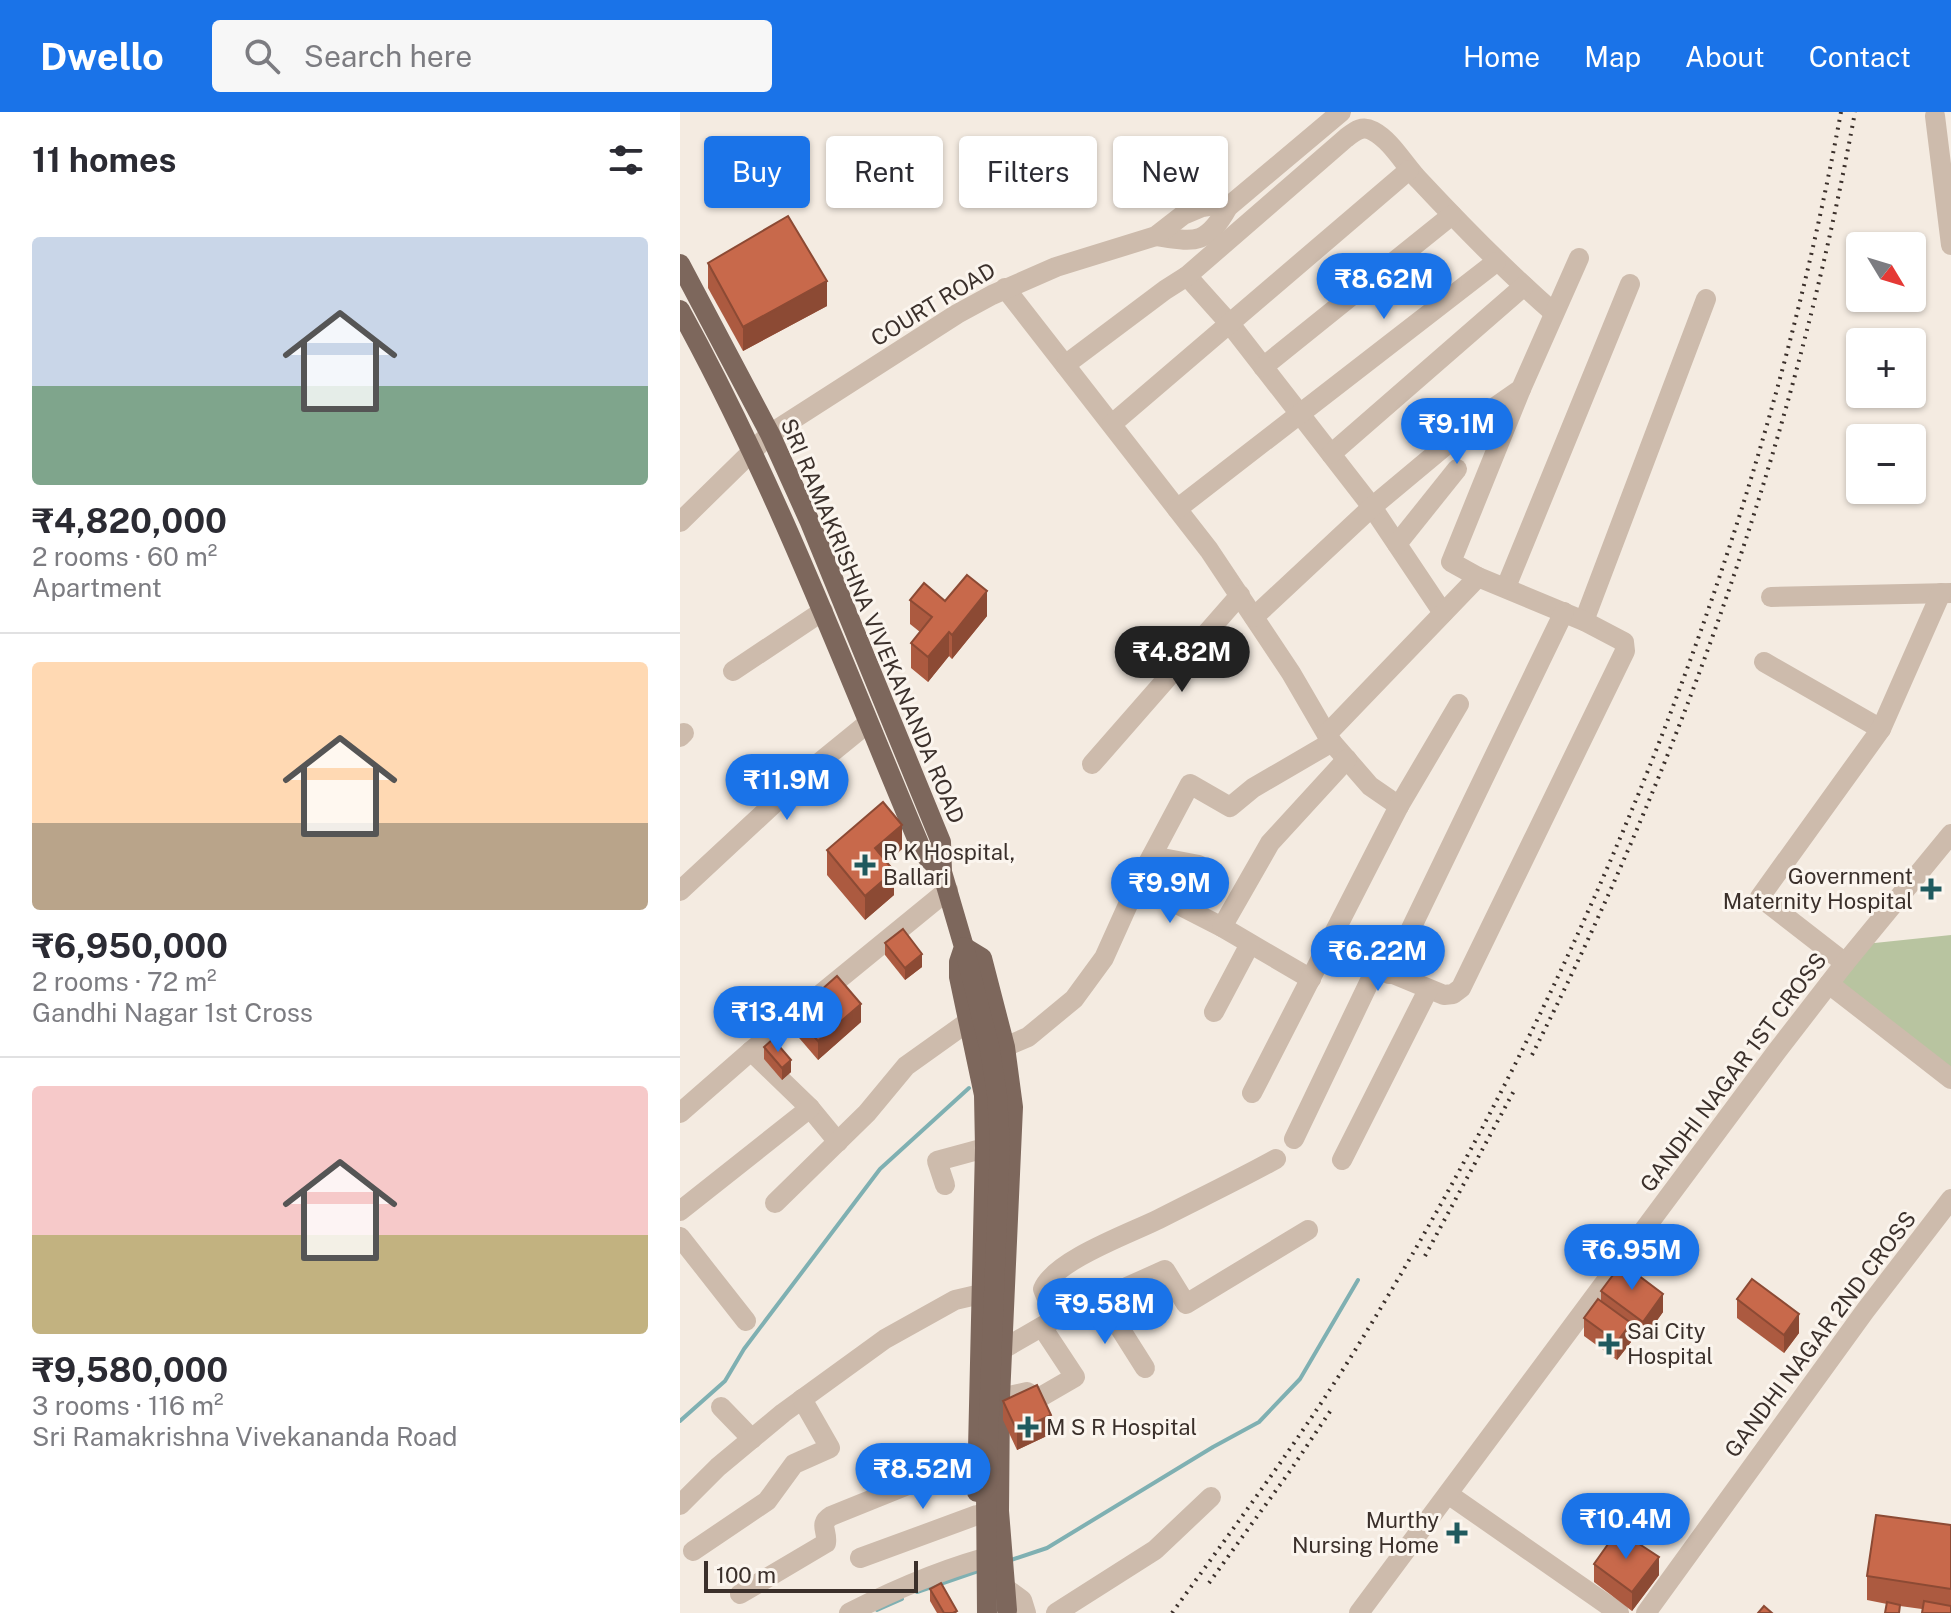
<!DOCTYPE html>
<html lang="en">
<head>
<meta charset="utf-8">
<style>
	body { margin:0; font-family:"Public Sans",sans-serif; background:#f7f7f7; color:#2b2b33; height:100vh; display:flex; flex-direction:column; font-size:30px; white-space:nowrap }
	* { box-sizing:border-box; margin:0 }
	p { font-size:26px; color:#7c7c81 }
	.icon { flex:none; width:44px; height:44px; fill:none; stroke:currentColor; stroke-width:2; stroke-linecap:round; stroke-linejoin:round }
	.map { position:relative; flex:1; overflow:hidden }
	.panel { display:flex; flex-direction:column; background:#fff; width:680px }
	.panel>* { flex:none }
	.hud { position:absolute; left:24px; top:24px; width:760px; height:72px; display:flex; gap:16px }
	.needle { width:52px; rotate:128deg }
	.tools { position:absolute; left:1166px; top:120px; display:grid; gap:16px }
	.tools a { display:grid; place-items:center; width:80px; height:80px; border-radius:8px; background:#fff; box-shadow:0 2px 6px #0004; font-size:40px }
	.scale { position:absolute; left:24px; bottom:20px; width:214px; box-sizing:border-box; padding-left:8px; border:4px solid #3b302b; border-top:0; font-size:22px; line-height:28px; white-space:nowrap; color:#3b302b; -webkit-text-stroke:6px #fbf5ee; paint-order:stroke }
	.price { position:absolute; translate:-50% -68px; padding:0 18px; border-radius:28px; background:#1a73e8; color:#fff; font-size:26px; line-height:52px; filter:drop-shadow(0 2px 4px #0008) }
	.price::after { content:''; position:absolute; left:50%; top:48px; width:24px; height:18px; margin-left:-12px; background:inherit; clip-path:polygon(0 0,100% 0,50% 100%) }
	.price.selected { background:#222; color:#fff }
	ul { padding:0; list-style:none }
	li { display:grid; align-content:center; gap:16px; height:424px; padding:0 32px }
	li+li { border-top:2px solid #e1e1e2 }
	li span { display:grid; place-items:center; height:248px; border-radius:8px; color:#555 }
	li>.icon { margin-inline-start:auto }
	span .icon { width:144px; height:144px; fill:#fffc; stroke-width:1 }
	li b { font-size:34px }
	h2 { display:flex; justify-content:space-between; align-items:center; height:96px; padding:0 32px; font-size:34px }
	.pill { padding:0 28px; border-radius:8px; background:#fff; box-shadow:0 2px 6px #0004; font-size:28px; line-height:72px }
	.pill.selected { background:#1a73e8; color:#fff }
	header { display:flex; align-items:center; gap:48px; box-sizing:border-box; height:112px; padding:0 40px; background:#1a73e8; color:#fff }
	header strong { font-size:38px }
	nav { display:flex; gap:44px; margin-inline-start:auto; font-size:28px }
	.search { width:560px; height:72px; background:#f7f7f7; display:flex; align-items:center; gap:20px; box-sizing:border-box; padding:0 28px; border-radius:8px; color:#7c7c81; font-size:30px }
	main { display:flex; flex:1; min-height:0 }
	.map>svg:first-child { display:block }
	.green { fill:#b8c4a0 }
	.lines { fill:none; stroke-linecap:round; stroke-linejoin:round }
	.stream { stroke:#7fb0b2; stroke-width:4 }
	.minor { stroke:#cdbbac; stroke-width:20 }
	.major { stroke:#7d675c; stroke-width:20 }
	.rail { stroke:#3b302b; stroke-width:4; stroke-dasharray:2 6; stroke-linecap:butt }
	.major-bridge { stroke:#7d675c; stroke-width:20 }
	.wall { fill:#ac5a40 }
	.shaded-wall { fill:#8c4a34 }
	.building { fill:#c8694b; stroke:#8c4a34; stroke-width:2 }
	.poi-dot { fill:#1f5a5e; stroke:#fbf5ee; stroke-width:3 }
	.labels { text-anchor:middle; stroke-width:6; stroke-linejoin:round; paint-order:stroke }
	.street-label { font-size:22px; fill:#3b302b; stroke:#fbf5ee }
	.poi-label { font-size:22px; fill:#3b302b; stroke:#fbf5ee; text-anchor:start }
</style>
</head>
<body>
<header>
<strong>Dwello</strong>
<div class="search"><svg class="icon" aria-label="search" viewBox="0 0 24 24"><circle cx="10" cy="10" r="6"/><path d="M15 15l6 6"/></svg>Search here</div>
<nav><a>Home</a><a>Map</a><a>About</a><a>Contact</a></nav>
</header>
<main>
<section class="panel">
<h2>11 homes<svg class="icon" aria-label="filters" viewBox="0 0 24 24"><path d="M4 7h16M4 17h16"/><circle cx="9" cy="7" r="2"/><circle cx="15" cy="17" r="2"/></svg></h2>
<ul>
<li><span style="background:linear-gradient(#c9d6e8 60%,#7fa58c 0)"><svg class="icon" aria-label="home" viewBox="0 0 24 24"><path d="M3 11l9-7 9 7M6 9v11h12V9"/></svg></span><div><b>₹4,820,000</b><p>2 rooms · 60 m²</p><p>Apartment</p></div></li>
<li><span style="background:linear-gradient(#ffd9b3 65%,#b9a48a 0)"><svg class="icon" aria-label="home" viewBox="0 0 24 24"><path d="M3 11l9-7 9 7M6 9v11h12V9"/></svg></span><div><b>₹6,950,000</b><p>2 rooms · 72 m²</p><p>Gandhi Nagar 1st Cross</p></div></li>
<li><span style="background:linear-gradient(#f6c9c9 60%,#c2b280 0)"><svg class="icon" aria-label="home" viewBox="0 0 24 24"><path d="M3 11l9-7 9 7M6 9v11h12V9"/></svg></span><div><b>₹9,580,000</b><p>3 rooms · 116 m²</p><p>Sri Ramakrishna Vivekananda Road</p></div></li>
</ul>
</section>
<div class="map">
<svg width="1271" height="1501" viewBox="0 0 1271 1501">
	<rect width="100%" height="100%" fill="#f4ebe1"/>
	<!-- green -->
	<polygon class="green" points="1271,823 1271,959 1153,871 1185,832"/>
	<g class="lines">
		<!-- stream -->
		<g class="stream">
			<polyline points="0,1309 45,1269 64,1237 200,1057 289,976"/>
			<polyline points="328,1449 367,1436 533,1335 579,1310 620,1267 678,1168"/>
			<polyline points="237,1480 301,1458"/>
			<polyline points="197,1498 222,1487"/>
		</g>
		<!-- minor -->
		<g class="minor">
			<polyline points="1255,4 1271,133"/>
			<path d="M476,124C515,130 526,134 548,95L661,0"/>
			<polyline points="507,164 550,212 692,395 763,501"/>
			<polyline points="325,176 529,438 611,561 650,628 690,674 719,694"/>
			<path d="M385,253L485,178L507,164L666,26C675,19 682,13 693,19C712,29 725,54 740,69C783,115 826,159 873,200"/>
			<polyline points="583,255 772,103"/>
			<polyline points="432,312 729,58"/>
			<polyline points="651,342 844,174"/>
			<polyline points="497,397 816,150"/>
			<polyline points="0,410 90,322 277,202 312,183 376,155 476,124 503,103 522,95 535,93 548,95"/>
			<polyline points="717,432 777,357"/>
			<polyline points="798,465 771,450 841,277"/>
			<polyline points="826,475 950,172"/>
			<polyline points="1091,485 1271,481"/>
			<polyline points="574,505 692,395 795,309 841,277 899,146"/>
			<polyline points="904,509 1026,187"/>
			<polyline points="1084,550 1201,617"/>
			<polyline points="53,559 143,499"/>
			<polyline points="647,622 798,465 904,509 944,530 945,539 781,876 773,882 764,883 648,835"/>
			<polyline points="0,625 4,621"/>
			<polyline points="412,652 560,483"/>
			<polyline points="472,744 519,753"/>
			<polyline points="458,772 542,815 631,867"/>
			<polyline points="0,779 129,659 188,611"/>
			<polyline points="542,815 590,731 667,647"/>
			<polyline points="1165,851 1080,785 1201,617 1261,481"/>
			<polyline points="709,862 884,500"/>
			<polyline points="1149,872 1271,967"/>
			<polyline points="534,900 570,832"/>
			<polyline points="325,935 348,925 394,887 424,846 460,766 510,672 550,695 573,676 652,630"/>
			<polyline points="71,939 130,996 158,1030"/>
			<polyline points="572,981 719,694 779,592"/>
			<polyline points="0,1001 71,939 268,778"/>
			<polyline points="614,1027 696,856"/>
			<polyline points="662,1048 748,878"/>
			<polyline points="265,1073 257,1049 305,1036"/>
			<polyline points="95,1091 187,1001 226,954 289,909"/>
			<polyline points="0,1099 130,996"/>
			<polyline points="0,1125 66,1209"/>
			<polyline points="422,1188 465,1256"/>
			<path d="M375,1207L363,1177C375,1148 451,1121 479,1107C518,1087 558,1068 596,1047"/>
			<polyline points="323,1237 375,1207 485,1158 506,1192 628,1118"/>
			<polyline points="320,1286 347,1280 357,1287 395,1265 362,1215"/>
			<polyline points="41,1295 72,1327"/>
			<polyline points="768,1382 939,1501"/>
			<polyline points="0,1393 38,1355 103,1301 205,1227 275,1188 318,1178"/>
			<polyline points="13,1439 87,1389 114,1352 150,1336 122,1287"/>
			<polyline points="180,1446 297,1403 319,1399"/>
			<polyline points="312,1476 324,1475 342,1488 346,1501"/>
			<path d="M60,1482L146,1431C148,1419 138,1412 151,1404L312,1339"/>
			<path d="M169,1501C218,1476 266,1455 320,1442"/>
			<polyline points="376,1501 475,1438 531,1385"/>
			<polyline points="679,1501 1097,939 1165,851 1271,722"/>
			<polyline points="966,1501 1185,1199 1271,1087"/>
		</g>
		<!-- major -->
		<g class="major">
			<polyline points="0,152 90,322 129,408 261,730 262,760 284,835 279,850 279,865 304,983 305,1036 297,1380"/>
			<path d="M0,198C96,372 166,559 243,741L262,760"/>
			<polyline points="284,835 302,846 325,935 333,995 320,1286 319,1399 327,1498"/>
		</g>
		<!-- rail -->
		<g class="rail">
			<path d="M852,943C1002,646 1115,327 1175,0"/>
			<polyline points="745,1144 836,975"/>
			<polyline points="529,1471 610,1359 651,1298"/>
			<path d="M492,1501C557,1411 624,1322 682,1227C911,853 1081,431 1161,0"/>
		</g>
		<!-- major-bridge -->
		<polyline class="major-bridge" points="284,835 310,938 317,983 320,1032 306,1378 307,1501"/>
	</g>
	<!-- wall -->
	<g class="wall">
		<polygon points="28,151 147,194 63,239 28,176"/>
		<polygon points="230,488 265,489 307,504 272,547 269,544 248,570 231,556 231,531 240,520 230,512"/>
		<polygon points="222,737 207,750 214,783 185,808 147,763 147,738"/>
		<polygon points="205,831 242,855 225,868 205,843"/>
		<polygon points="114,902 181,910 138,948 114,920"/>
		<polygon points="84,935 111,960 102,968 84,947"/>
		<polygon points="921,1179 983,1200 963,1228 951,1219 951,1230 937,1248 904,1224 904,1206 921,1189"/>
		<polygon points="1057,1187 1119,1221 1104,1241 1057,1206"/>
		<polygon points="323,1289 371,1322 337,1338 323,1308"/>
		<polygon points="1271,1413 1271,1501 1220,1494 1220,1501 1207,1492 1187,1488 1187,1464"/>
		<polygon points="914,1452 979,1463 952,1499 914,1470"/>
		<polygon points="250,1477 277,1501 257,1501 250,1489"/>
	</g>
	<!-- shaded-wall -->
	<g class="shaded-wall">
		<polygon points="147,169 147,194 63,239 63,215"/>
		<polygon points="307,479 307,504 272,547 272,523"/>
		<polygon points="269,520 269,544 248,570 248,545"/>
		<polygon points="222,713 222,737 195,761 195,736"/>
		<polygon points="214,759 214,783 185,808 185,784"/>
		<polygon points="242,842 242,855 225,868 225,856"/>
		<polygon points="181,892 181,910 138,948 138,929"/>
		<polygon points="111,948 111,960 102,968 102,956"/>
		<polygon points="983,1182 983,1200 963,1228 963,1210"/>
		<polygon points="1119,1202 1119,1221 1104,1241 1104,1223"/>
		<polygon points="951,1211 951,1230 937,1248 937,1230"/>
		<polygon points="371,1303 371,1322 337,1338 337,1319"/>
		<polygon points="979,1445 979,1463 952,1499 952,1480"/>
	</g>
	<!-- building -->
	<g class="building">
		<polygon points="108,104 147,169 63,215 28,151"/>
		<polygon points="287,463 307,479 272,523 269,520 248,545 231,531 252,505 230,488 244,471 265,489"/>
		<polygon points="203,690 222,713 195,736 214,759 185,784 147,738"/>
		<polygon points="223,817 242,842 225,856 205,831"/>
		<polygon points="157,864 181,892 138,929 114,902"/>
		<polygon points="93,927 111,948 102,956 84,935"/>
		<polygon points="942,1151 983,1182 963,1210 921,1179"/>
		<polygon points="1072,1167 1119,1202 1104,1223 1057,1187"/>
		<polygon points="918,1187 951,1211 937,1230 904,1206"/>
		<polygon points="357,1273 371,1303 337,1319 323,1289"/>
		<polygon points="1196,1403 1271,1413 1271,1477 1187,1464"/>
		<polygon points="938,1418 979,1445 952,1480 914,1452"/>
		<polygon points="261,1471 277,1499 273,1501 264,1501 250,1477"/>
		<polygon points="1244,1489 1271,1494 1271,1501 1242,1501"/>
		<polygon points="1207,1490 1220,1493 1219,1501 1205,1501"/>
		<polygon points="1084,1494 1092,1501 1078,1501"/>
	</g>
	<!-- markers -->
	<g class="poi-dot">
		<path d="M181 741h8v8h8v8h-8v8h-8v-8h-8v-8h8z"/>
		<path d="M1247 765h8v8h8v8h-8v8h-8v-8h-8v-8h8z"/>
		<path d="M925 1220h8v8h8v8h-8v8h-8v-8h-8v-8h8z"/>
		<path d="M344 1303h8v8h8v8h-8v8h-8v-8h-8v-8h8z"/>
		<path d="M773 1409h8v8h8v8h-8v8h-8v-8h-8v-8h8z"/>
	</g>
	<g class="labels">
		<!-- street labels -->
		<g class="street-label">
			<text transform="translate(253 192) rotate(-31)" y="8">COURT ROAD</text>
			<text transform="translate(193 509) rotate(67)" y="8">SRI RAMAKRISHNA VIVEKANANDA ROAD</text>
			<text transform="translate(1053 960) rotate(-53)" y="8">GANDHI NAGAR 1ST CROSS</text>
			<text transform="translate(1140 1222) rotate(-53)" y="8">GANDHI NAGAR 2ND CROSS</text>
		</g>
		<!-- poi labels -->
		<g class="poi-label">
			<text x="203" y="748">R K Hospital,<tspan x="203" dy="25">Ballari</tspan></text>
			<text x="1233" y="772" text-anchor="end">Government<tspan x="1233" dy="25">Maternity Hospital</tspan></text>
			<text x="947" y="1227">Sai City<tspan x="947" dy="25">Hospital</tspan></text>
			<text x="366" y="1323">M S R Hospital</text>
			<text x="759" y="1416" text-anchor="end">Murthy<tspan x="759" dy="25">Nursing Home</tspan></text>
		</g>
	</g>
</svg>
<div class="tools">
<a><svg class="needle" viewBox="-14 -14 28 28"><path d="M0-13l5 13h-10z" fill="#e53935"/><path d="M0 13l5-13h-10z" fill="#7c7c81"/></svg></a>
<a>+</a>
<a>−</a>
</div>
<div class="scale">100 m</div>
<b class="price" style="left:704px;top:209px">₹8.62M</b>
<b class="price" style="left:777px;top:354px">₹9.1M</b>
<b class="price selected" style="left:502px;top:582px">₹4.82M</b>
<b class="price" style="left:107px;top:710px">₹11.9M</b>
<b class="price" style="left:490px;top:813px">₹9.9M</b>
<b class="price" style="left:698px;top:881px">₹6.22M</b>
<b class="price" style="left:98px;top:942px">₹13.4M</b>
<b class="price" style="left:952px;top:1180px">₹6.95M</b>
<b class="price" style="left:425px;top:1234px">₹9.58M</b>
<b class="price" style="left:243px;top:1399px">₹8.52M</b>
<b class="price" style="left:946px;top:1449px">₹10.4M</b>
<div class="hud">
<a class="pill selected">Buy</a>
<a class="pill">Rent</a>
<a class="pill">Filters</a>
<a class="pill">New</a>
</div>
</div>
</main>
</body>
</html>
